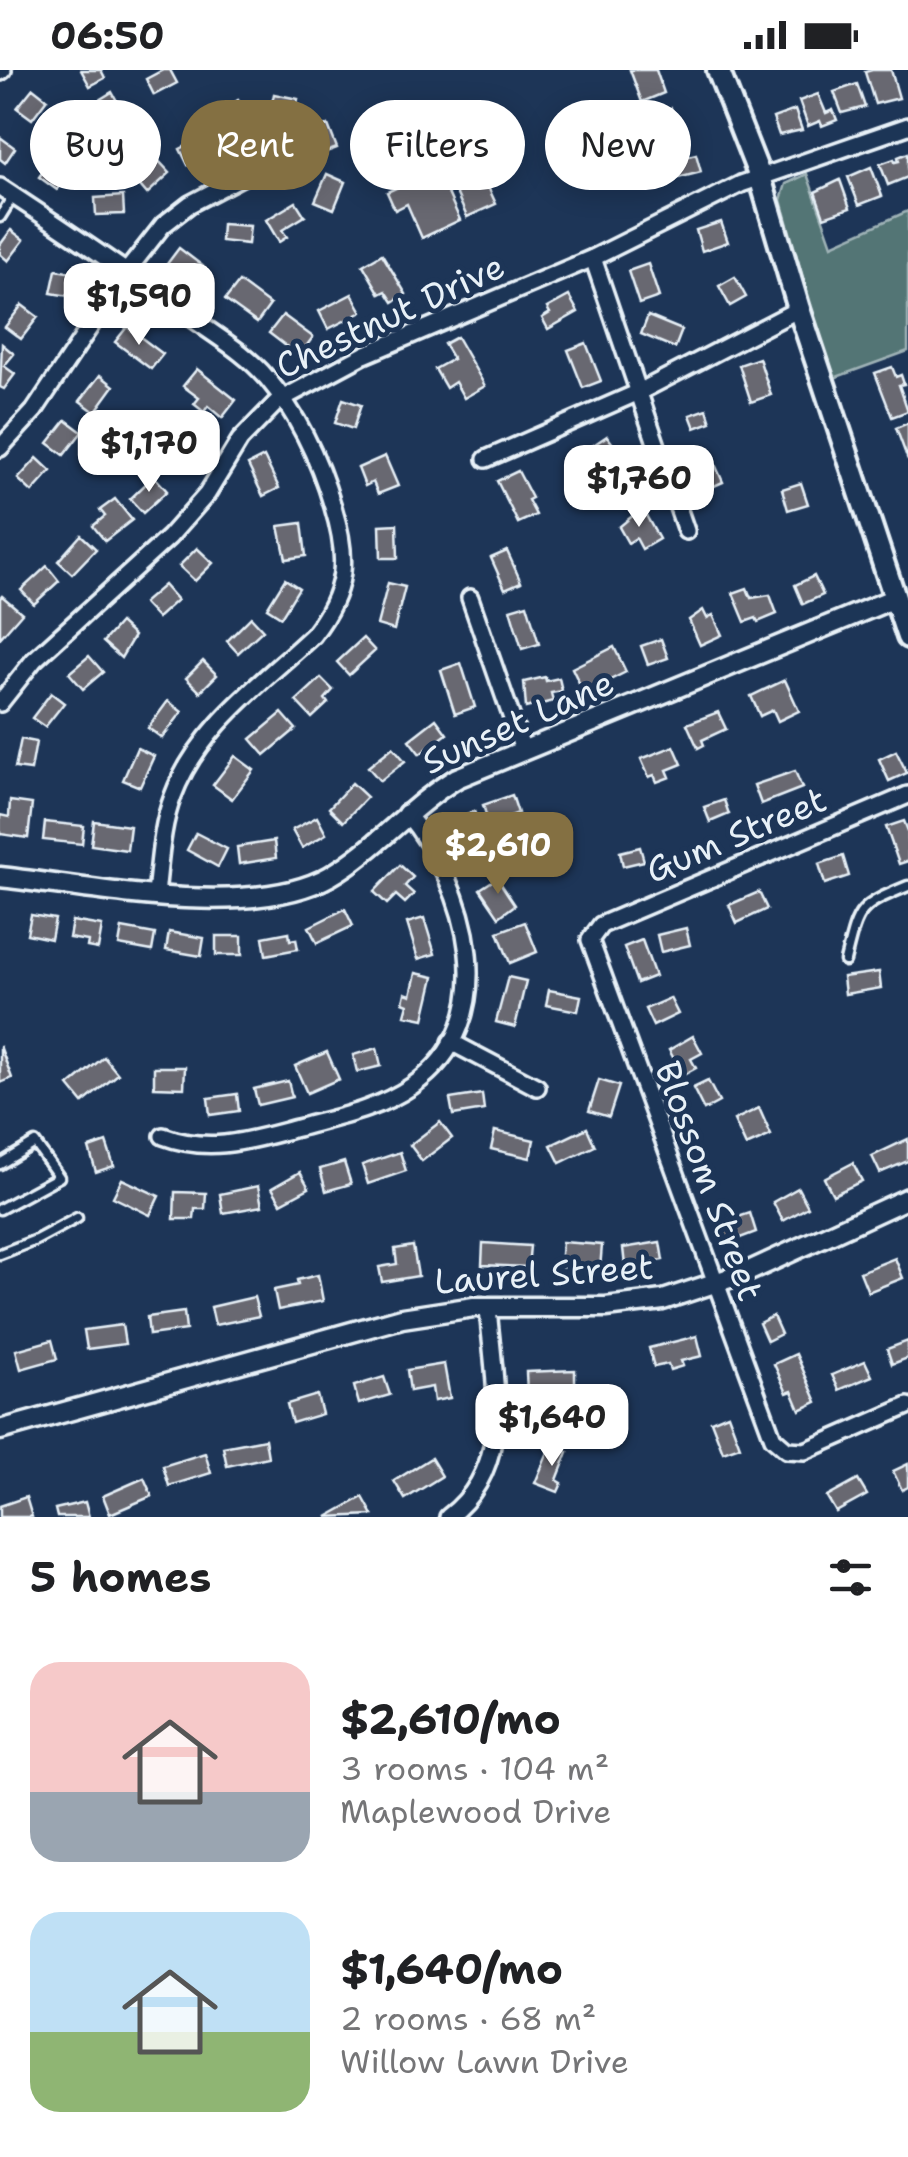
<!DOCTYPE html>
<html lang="en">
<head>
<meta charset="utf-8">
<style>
	body { margin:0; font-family:"Shantell Sans",sans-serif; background:#f2f2f2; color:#202124; height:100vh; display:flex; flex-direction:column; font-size:38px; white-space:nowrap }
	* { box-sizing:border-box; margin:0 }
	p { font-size:32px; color:#757577 }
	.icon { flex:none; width:55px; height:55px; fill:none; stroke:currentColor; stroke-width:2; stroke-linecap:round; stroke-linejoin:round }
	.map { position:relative; height:1447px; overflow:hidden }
	.panel { display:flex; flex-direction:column; background:#fff; flex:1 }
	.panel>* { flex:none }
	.top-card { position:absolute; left:30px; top:30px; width:850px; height:90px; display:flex; gap:20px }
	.price { position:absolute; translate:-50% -85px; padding:0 22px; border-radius:20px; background:#fff; color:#222; font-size:32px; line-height:65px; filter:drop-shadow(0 2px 5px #0008) }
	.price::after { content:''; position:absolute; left:50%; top:60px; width:30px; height:22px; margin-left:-15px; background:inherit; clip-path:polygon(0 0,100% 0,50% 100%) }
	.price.selected { background:#847042; color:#fff }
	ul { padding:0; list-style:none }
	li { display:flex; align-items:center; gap:30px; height:250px; padding:0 30px }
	li span { display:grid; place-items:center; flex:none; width:280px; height:200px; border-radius:30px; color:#555 }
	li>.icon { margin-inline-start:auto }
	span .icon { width:120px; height:120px; fill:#fffc; stroke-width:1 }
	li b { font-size:42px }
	h2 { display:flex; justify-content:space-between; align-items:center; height:120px; padding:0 30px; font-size:42px }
	.chip { padding:0 35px; border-radius:45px; background:#fff; box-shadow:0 5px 25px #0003; font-size:35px; line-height:90px }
	.chip.selected { background:#847042; color:#fff }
	.status { display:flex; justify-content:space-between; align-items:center; height:70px; padding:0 50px; background:#fff; direction:ltr }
	.status svg { height:28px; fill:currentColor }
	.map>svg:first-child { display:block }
	.green { fill:#537474; stroke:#9eb2b6; stroke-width:2.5 }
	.building { fill:#686771; stroke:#e8f1f8; stroke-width:2.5 }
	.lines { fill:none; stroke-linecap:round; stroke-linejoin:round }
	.service-casing { stroke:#e8f1f8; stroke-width:15 }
	.minor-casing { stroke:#e8f1f8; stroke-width:22 }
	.tertiary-casing { stroke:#e8f1f8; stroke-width:25 }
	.secondary-casing { stroke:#e8f1f8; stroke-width:28 }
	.service { stroke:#1d3557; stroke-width:8 }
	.minor { stroke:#1d3557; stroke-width:15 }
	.tertiary { stroke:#1d3557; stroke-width:18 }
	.secondary { stroke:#1d3557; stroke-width:20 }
	.labels { text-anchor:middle; stroke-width:10; stroke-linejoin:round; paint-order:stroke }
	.street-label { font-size:35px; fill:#e8f1f8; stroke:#1d3557 }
</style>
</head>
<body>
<div class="status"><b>06:50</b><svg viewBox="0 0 49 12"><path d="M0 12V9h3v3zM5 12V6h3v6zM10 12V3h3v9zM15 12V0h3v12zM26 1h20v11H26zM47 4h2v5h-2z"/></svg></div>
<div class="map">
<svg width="908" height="1447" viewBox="0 0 908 1447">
	<rect width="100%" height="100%" fill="#1d3557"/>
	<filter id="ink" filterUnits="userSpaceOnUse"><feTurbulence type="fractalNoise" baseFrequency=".01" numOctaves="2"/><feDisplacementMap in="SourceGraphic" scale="20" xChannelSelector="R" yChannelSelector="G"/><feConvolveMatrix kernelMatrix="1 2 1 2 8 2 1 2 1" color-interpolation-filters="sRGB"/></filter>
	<g filter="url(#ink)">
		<!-- green -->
		<polygon class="green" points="807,104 832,175 908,141 908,281 831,309 781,130 786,114"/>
		<!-- building -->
		<g class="building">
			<polygon points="81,0 101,0 105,8 90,16"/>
			<polygon points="163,0 170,0 177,13 154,25 146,9"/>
			<polygon points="630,0 656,0 664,23 642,32"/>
			<polygon points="872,0 891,0 899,28 875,34 865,2"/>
			<polygon points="857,14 865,37 842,43 834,22"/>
			<polygon points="33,18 47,29 32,49 17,38"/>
			<polygon points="112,22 121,38 100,51 91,35"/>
			<polygon points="274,24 298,29 294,47 270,42"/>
			<polygon points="818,24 826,43 833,40 837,50 822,56 820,51 808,56 799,31"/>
			<polygon points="238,30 248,46 229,59 218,43"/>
			<polygon points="671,38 684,68 667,76 654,45"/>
			<polygon points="795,40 802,60 779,65 773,48"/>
			<polygon points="69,49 77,65 56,77 47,61"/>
			<polygon points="328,55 337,78 318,85 309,63"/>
			<polygon points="0,67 15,78 5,93 0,89"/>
			<polygon points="202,68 209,84 188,95 180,79"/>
			<polygon points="470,78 496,134 467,147 442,91"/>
			<polygon points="908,83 908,107 888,115 880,94 894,89 895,92 899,91 898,87"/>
			<polygon points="696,84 701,102 678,108 673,90"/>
			<polygon points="157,89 170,103 147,124 135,110"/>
			<polygon points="49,93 67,107 57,120 39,107"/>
			<polygon points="871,97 882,126 859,135 848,107"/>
			<polygon points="437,99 460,150 422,168 407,134 395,140 387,122"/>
			<polygon points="327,104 345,112 334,139 315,131"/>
			<polygon points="840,110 850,138 824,147 815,122"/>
			<polygon points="123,126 124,144 96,145 95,128"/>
			<polygon points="296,132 305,146 282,160 287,167 279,172 266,150"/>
			<polygon points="721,152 728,172 702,181 696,160"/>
			<polygon points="222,154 250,156 248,174 221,171"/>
			<polygon points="11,160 24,170 8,191 0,184 0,175"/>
			<polygon points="179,178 204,197 193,213 167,194"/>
			<polygon points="382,184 406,224 393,232 386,221 380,224 363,195"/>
			<polygon points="648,194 659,227 639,234 628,201"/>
			<polygon points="56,200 73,203 69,226 51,223"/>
			<polygon points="735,207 746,227 730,236 719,216"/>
			<polygon points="239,212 270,235 257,253 225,230"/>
			<polygon points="352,224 362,242 328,259 319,241"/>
			<polygon points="569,226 578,242 548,259 542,248 550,243 547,238"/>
			<polygon points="22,235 38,247 21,269 5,257"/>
			<polygon points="283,245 313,267 299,286 269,263"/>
			<polygon points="648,246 682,260 675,278 641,264"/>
			<polygon points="127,257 163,284 151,299 115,272"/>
			<polygon points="457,267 485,316 464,328 455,312 446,318 435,299 453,289 444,274"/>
			<polygon points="586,273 601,311 583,318 568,280"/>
			<polygon points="2,274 14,284 4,296 15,304 4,319 0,317"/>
			<polygon points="759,288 771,325 751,332 739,295"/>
			<polygon points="892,297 896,307 901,305 904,314 899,315 908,341 892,347 875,303"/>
			<polygon points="197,299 236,330 222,348 208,336 204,342 194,334 199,328 183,316"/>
			<polygon points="100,305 114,316 95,342 80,331"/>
			<polygon points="343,329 361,335 353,359 335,353"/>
			<polygon points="707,339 711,352 695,358 690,345"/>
			<polygon points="66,350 82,362 64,385 48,373"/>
			<polygon points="908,353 908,390 896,358"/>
			<polygon points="188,356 202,365 183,396 168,386"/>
			<polygon points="607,366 621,385 625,383 636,398 614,413 589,378"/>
			<polygon points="709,381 723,412 707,419 693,388"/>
			<polygon points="385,386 398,416 378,424 373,412 365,416 358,398"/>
			<polygon points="264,387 279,418 263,426 248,395"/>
			<polygon points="37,388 51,401 32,422 18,409"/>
			<polygon points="518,401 532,428 528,430 536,445 518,453 497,411"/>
			<polygon points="154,406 167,421 143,443 130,429"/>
			<polygon points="801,413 808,434 788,440 782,419"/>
			<polygon points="115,429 132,450 105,471 93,456 105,446 100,440"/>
			<polygon points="642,438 659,469 642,479 636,468 628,473 619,457"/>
			<polygon points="302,453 306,486 286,489 279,456"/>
			<polygon points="397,454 398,488 381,488 380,455"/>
			<polygon points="81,465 96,479 72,504 58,491"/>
			<polygon points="197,478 213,493 195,511 179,496"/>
			<polygon points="507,481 521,512 505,519 491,488"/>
			<polygon points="47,496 59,511 34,534 21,520"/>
			<polygon points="814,506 823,525 803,534 795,515"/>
			<polygon points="285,509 299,518 281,547 267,538"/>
			<polygon points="388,513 405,517 394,560 377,555"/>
			<polygon points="164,515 177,530 157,548 143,533"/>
			<polygon points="747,518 751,528 770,525 777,544 758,552 756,548 745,552 733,523"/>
			<polygon points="2,526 22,543 0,568 0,528"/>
			<polygon points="527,534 539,574 522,579 510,539"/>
			<polygon points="703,540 707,548 713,545 722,565 700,575 689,550"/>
			<polygon points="251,547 263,560 238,583 227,571"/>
			<polygon points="120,553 134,566 121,588 103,572"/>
			<polygon points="363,568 375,581 349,605 337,592"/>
			<polygon points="661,569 668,588 648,595 641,576"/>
			<polygon points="614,577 626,602 584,623 572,598"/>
			<polygon points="89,586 103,602 83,619 69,603"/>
			<polygon points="203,591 217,605 200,622 186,608"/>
			<polygon points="461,593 475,637 455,644 441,600"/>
			<polygon points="545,607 546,611 559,608 562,621 551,623 553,631 526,638 524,612"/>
			<polygon points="321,608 333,620 325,629 328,633 312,648 296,631"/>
			<polygon points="785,610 799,641 778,651 773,640 760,646 751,626"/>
			<polygon points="51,623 64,633 45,657 32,648"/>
			<polygon points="168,631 182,642 162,668 148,658"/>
			<polygon points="718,642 726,659 702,670 704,675 698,678 687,654"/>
			<polygon points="282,643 296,659 265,685 251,669"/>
			<polygon points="436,649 447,664 420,684 409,670"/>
			<polygon points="21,669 36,672 31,700 15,698"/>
			<polygon points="674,676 682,694 667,700 670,707 657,712 654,705 649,707 641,689"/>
			<polygon points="393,677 405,691 380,711 368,697"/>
			<polygon points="137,678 154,686 140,717 123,710"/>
			<polygon points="896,681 907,703 889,711 879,689"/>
			<polygon points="235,686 254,700 232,729 213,715"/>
			<polygon points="795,701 802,718 761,734 754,715"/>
			<polygon points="352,713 367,727 343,752 329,738"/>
			<polygon points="512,725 518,743 489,754 483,735"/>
			<polygon points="724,730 729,744 710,752 704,737"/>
			<polygon points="10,731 32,734 28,768 0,764 0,745 9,747"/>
			<polygon points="474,741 484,767 467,774 457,748"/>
			<polygon points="317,747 326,764 302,778 292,760"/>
			<polygon points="94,751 130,756 127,780 91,775"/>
			<polygon points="904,751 908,761 908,791 899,794 886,757"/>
			<polygon points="45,752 84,756 82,774 43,770"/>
			<polygon points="196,763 227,779 218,797 187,780"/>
			<polygon points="274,771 276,788 239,794 237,777"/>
			<polygon points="482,772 487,784 473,790 468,778"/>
			<polygon points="640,777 644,791 623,796 620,782"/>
			<polygon points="843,786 849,806 825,814 819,794"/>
			<polygon points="400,795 413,807 405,816 414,824 405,833 396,825 387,834 374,822"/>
			<polygon points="497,808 515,835 499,847 480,819"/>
			<polygon points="759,822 767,839 737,853 729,835"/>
			<polygon points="345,839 353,856 317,873 309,857"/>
			<polygon points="31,845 55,849 51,869 27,864"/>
			<polygon points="424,848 435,884 418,889 407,853"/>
			<polygon points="72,851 102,856 98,879 87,877 88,871 69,868"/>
			<polygon points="525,852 537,882 510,893 498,862"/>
			<polygon points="122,858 155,864 152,881 119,875"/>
			<polygon points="686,858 690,875 661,882 657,865"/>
			<polygon points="169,862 204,868 201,886 166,880"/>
			<polygon points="289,862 290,870 296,869 298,879 266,885 263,867"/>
			<rect x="216" y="866" width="26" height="19"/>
			<polygon points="642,870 655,906 637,913 624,877"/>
			<polygon points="879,902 881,918 845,924 843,907"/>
			<polygon points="416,903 434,907 424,949 405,945 408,934 403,932 405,923 411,925"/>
			<polygon points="508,907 526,911 515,957 496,952"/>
			<polygon points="549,920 581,926 578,941 546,935"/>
			<polygon points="670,928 678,944 653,956 645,939"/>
			<polygon points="693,966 702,983 691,989 696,998 683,1005 669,980"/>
			<polygon points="0,976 12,1008 0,1013"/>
			<polygon points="377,978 381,996 357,1002 353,985"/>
			<polygon points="327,982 339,1009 307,1023 295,996"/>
			<polygon points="104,987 118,1004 83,1033 69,1016"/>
			<polygon points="154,997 185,997 184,1018 154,1017"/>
			<polygon points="599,1010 619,1016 609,1047 589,1041"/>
			<polygon points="288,1011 292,1027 258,1035 254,1019"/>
			<polygon points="708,1011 719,1032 704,1040 693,1018"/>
			<polygon points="237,1024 239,1041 210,1045 208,1028"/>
			<polygon points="482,1024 484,1040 453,1045 450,1029"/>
			<polygon points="759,1038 771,1065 746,1076 734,1050"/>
			<polygon points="440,1052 452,1068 422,1091 410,1075"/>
			<polygon points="587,1058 595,1076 560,1093 551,1075"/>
			<polygon points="495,1061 534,1070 530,1088 491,1079"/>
			<polygon points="908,1069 908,1091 880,1103 872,1086"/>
			<polygon points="106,1072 114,1096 96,1102 89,1078"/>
			<polygon points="400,1082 406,1101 368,1114 362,1095"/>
			<polygon points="344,1092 351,1114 326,1121 320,1099"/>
			<polygon points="853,1093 862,1111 833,1125 824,1108"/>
			<polygon points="300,1102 309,1118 281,1133 272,1118"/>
			<polygon points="122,1109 159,1126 150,1145 113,1127"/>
			<polygon points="258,1116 262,1136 223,1143 220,1124"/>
			<polygon points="798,1118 808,1137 783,1151 773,1132"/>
			<polygon points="175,1122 206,1123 205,1139 195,1139 194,1149 174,1149"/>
			<polygon points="750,1143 756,1162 727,1173 720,1153"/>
			<polygon points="562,1172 602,1175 600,1199 560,1196"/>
			<polygon points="660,1172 663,1190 625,1196 623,1178"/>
			<polygon points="483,1173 530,1176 528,1197 482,1195"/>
			<polygon points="413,1176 418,1206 382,1212 379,1197 397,1194 395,1179"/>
			<polygon points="895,1188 903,1208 868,1222 860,1202"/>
			<polygon points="318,1205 323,1231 278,1240 274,1220 298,1215 297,1210"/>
			<polygon points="254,1227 259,1246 215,1255 211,1237"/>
			<polygon points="184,1242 186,1260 149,1265 147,1247"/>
			<polygon points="773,1246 781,1264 767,1271 759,1253"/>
			<polygon points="122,1255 125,1274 87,1279 84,1260"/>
			<polygon points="697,1266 702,1286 681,1291 683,1296 670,1300 668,1294 654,1297 649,1278"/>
			<polygon points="52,1270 57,1289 21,1299 16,1280"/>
			<polygon points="908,1271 908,1288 892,1294 887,1279"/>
			<polygon points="796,1284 817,1332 800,1340 792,1321 787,1323 774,1294"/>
			<polygon points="865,1291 872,1306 839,1320 832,1305"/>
			<polygon points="444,1294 450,1328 434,1331 432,1317 410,1321 407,1300"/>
			<polygon points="575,1300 575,1321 561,1322 562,1329 548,1330 548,1323 527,1324 526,1302"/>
			<polygon points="384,1307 390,1325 359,1334 354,1316"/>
			<polygon points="317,1325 322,1344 292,1353 287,1334"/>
			<polygon points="728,1344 740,1376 723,1382 711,1351"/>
			<polygon points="265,1369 268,1387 227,1396 223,1377"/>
			<polygon points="551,1375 568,1382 557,1410 562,1413 558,1422 535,1413"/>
			<polygon points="205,1383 211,1403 169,1416 163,1396"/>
			<polygon points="431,1388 442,1406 405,1429 394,1411"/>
			<polygon points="908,1394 908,1417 902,1420 893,1401"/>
			<polygon points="144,1408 152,1426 110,1444 103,1426"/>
			<polygon points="858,1410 867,1425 836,1442 827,1427"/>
			<polygon points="26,1427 32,1447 0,1447 0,1436"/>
			<polygon points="363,1427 373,1445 327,1447"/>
			<polygon points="85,1432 89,1447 57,1447 55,1439"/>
		</g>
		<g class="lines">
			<!-- service casing -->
			<g class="service-casing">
				<g id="service">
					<polyline points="0,147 13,126"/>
					<path d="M845,891C858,838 857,837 908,816"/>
					<polyline points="0,1094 35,1073 59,1107 0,1139"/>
					<polyline points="0,1184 36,1170 77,1148"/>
				</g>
			</g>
			<!-- minor casing -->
			<g class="minor-casing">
				<g id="minor">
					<polyline points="0,2 3,0"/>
					<path d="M0,117C64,159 128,202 190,247C216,266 246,283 267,308C299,346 319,389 333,437C349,489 347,521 313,565C262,613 198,658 173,726C161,757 160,791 156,824"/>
					<polyline points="593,188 686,461"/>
					<polyline points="0,378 34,341 127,201 163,155 190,134 270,92"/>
					<polyline points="486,389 639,322 799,239"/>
					<polyline points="470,528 523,680"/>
					<polyline points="0,633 34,590 169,467 207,424 240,370 278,331 364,285 593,188 741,114 908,56"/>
					<polyline points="908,725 601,855 590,870 773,1368 787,1380 805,1381 908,1336"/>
					<polyline points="451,972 537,1017"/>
					<path d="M163,1066C210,1084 251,1070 297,1058C338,1047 377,1040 412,1016C507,951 468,816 406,743"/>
					<path d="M448,1447C516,1396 493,1309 488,1237"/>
				</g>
			</g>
			<!-- tertiary casing -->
			<g class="tertiary-casing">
				<g id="tertiary">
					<path d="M0,807C91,817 251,851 330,806C377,779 410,736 457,708L895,528"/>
					<polyline points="0,1360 402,1248 474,1237 606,1237 663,1230 745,1203 908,1128"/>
				</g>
			</g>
			<!-- secondary casing -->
			<g class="secondary-casing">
				<polyline id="secondary" points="718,0 760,107 799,239 908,567"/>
			</g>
			<!-- service -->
			<use href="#service" class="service"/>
			<!-- minor -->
			<use href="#minor" class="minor"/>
			<!-- tertiary -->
			<use href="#tertiary" class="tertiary"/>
			<!-- secondary -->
			<use href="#secondary" class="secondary"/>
		</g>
	</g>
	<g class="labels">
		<!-- street labels -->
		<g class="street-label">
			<text transform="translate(390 246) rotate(-25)" y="12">Chestnut Drive</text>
			<text transform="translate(518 652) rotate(-24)" y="12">Sunset Lane</text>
			<text transform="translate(736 765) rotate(-23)" y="12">Gum Street</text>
			<text transform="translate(709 1111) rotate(70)" y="12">Blossom Street</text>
			<text transform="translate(544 1204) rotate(-4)" y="12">Laurel Street</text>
		</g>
	</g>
</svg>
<b class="price" style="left:139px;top:278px">$1,590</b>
<b class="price" style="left:149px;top:425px">$1,170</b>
<b class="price" style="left:639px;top:460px">$1,760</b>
<b class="price selected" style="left:498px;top:827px">$2,610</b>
<b class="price" style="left:552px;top:1399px">$1,640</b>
<div class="top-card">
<a class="chip">Buy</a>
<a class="chip selected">Rent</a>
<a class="chip">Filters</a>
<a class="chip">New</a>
</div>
</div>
<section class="panel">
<h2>5 homes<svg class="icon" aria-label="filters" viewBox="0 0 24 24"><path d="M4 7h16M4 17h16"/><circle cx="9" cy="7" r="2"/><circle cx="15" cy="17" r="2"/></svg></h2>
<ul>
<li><span style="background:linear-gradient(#f6c9c9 65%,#9aa5b1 0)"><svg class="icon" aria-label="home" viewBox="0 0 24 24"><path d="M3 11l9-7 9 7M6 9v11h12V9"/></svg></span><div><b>$2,610/mo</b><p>3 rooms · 104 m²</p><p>Maplewood Drive</p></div></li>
<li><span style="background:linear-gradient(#bfe0f5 60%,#8fb573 0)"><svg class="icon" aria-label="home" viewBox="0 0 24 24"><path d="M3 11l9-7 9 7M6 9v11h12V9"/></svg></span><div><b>$1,640/mo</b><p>2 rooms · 68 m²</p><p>Willow Lawn Drive</p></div></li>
</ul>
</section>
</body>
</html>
